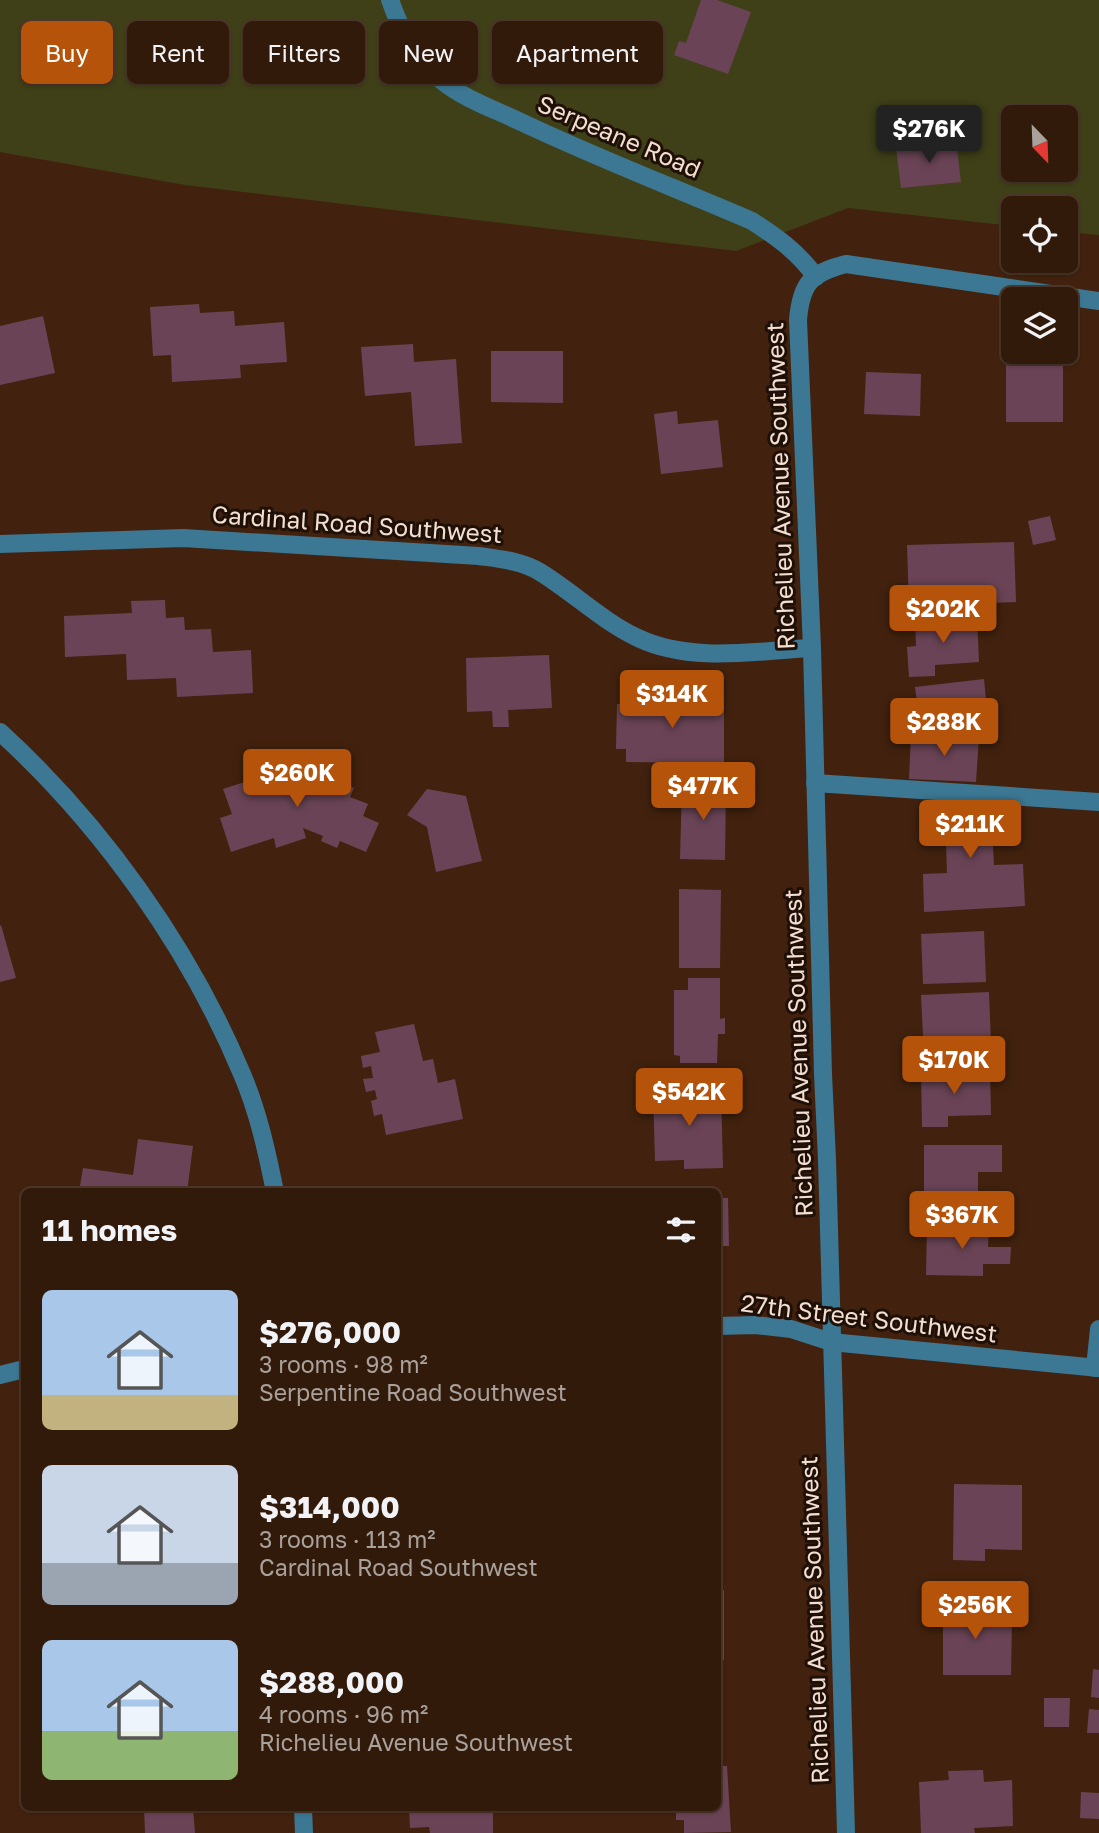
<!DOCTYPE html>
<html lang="en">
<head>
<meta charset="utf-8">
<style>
	body { margin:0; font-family:"Golos Text",sans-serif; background:#3d2718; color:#f1f3f6; height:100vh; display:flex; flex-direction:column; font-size:26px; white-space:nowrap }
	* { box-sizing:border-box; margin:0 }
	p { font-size:23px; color:#a8a19c }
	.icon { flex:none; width:38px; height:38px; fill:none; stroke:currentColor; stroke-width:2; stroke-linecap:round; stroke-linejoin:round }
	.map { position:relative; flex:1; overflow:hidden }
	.details { position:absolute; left:21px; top:1188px; width:700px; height:623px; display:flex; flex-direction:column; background:#321a0a; border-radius:10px; box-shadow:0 2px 5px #0004,0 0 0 2px #4d382b }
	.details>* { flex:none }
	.top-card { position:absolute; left:21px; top:21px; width:700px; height:63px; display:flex; gap:14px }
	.needle { width:46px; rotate:157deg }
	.controls { position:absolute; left:1001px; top:105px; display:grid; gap:14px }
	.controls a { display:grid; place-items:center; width:77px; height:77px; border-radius:10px; background:#321a0a; box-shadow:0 2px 5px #0004,0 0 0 2px #4d382b; font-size:35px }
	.price { position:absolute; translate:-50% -60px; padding:0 16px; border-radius:7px; background:#b45309; color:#fff; font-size:23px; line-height:46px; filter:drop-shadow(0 2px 4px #0008) }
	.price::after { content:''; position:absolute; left:50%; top:42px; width:21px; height:16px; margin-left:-10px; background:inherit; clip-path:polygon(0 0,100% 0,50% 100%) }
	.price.selected { background:#222; color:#fff }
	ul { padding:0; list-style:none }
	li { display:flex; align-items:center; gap:21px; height:175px; padding:0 21px }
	li span { display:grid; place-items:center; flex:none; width:196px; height:140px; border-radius:10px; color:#555 }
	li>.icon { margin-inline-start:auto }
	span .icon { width:84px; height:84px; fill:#fffc; stroke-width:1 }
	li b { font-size:30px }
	h2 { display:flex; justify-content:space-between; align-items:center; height:84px; padding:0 21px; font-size:30px }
	.tag { padding:0 24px; border-radius:10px; background:#321a0a; box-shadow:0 2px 5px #0004,0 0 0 2px #4d382b; font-size:24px; line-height:63px }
	.tag.selected { background:#b45309; color:#fff }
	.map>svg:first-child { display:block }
	.green { fill:#3f4018; fill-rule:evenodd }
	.building { fill:#6a4456 }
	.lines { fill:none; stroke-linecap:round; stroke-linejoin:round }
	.minor { stroke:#3c7793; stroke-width:18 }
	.labels { text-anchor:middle; stroke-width:6; stroke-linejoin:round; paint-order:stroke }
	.street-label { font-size:24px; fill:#f4ded2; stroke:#1e1007 }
</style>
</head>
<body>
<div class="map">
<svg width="1099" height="1833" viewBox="0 0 1099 1833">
	<rect width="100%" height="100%" fill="#42220e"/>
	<!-- green -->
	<path class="green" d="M0,0H1099V235L1066,232V208H1013V226L848,208L736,251L185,185L0,152ZM1013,117H1066V170H1013Z"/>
	<!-- building -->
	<g class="building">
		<polygon points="701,0 717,0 751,12 728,74 674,55 679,41 686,43"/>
		<polygon points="956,141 961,182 901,188 896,148"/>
		<polygon points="199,304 200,313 234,311 235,326 284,322 287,362 240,365 241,378 172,382 171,355 153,356 150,307"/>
		<polygon points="43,316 55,373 0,385 0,326"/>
		<polygon points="413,344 414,362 456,359 462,443 415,446 411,392 365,396 361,347"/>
		<polygon points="491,351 563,351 563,403 491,402"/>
		<rect x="1006" y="355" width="57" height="67"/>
		<polygon points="866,372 921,374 920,416 864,414"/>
		<polygon points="677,411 678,424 718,420 723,467 661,474 654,414"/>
		<polygon points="1050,516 1056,540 1033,545 1028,521"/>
		<polygon points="1014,542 1016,602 909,606 907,545"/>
		<polygon points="165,600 166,618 184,617 185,630 211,629 213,652 251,650 253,693 177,697 176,678 127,680 126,654 65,657 64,616 132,613 131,601"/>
		<polygon points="977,617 979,662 935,665 935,676 909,677 907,647 916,646 915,620"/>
		<polygon points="549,655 552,708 508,710 509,727 493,727 492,711 467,712 466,658"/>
		<polygon points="984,679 988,720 920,727 915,687"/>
		<polygon points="629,698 724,698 724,763 626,762 626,749 616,749 617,704 629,704"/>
		<polygon points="911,734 979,737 976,782 909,779"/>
		<polygon points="327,755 335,780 354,788 350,797 368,804 363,816 379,823 366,852 340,841 337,848 321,841 323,836 303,828 306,838 276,848 274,838 231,852 220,818 232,814 223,789"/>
		<polygon points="682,784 726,785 725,860 680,859"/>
		<polygon points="427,789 466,796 482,861 436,872 427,827 407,815"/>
		<polygon points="1004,804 1006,846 993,846 994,865 1023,864 1025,906 924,912 923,874 947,873 946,844 922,845 920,808"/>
		<polygon points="679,889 721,890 720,968 679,968"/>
		<polygon points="1,925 16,978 0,982 0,926"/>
		<polygon points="984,931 986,982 923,984 921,934"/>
		<polygon points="688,978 720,978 720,1019 725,1018 725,1034 718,1034 717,1063 680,1063 680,1056 674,1055 674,990 688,990"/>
		<polygon points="989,992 991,1043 948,1045 949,1055 924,1055 921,995"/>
		<polygon points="414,1024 423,1061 433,1059 438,1083 455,1079 463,1119 386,1135 382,1114 374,1116 371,1101 377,1099 375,1090 366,1092 363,1079 373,1078 371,1066 363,1068 361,1056 380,1052 375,1032"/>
		<polygon points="990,1070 991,1115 948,1116 948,1127 922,1127 921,1072"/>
		<polygon points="721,1089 723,1168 684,1169 684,1160 655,1161 653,1091"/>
		<polygon points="138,1139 193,1146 187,1192 160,1189 160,1192 79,1192 83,1168 133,1175"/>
		<polygon points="924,1145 1002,1145 1002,1172 978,1172 978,1198 924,1198"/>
		<polygon points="718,1198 728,1198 729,1246 718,1246"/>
		<polygon points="927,1225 989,1226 988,1247 1011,1247 1010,1264 983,1264 983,1276 926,1275"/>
		<polygon points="954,1484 1022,1485 1022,1550 985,1549 985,1561 953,1560"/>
		<rect x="718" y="1590" width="6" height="70"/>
		<polygon points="943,1603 990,1603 990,1619 1012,1619 1011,1675 943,1675"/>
		<polygon points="1093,1669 1099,1670 1099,1698 1091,1697"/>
		<polygon points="1044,1698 1070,1698 1069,1727 1044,1727"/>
		<polygon points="1089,1709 1099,1710 1099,1733 1087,1733"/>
		<polygon points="718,1766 727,1766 731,1832 684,1833 684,1820 676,1820 676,1808 718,1808"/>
		<polygon points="983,1770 984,1782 1012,1780 1013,1826 974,1828 975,1833 921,1833 919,1782 949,1780 948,1771"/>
		<polygon points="1081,1792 1099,1793 1099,1819 1080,1818"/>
		<polygon points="144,1808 193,1808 195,1833 145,1833"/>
		<polygon points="409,1808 493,1809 493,1833 430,1833 429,1827 410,1828"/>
	</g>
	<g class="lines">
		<!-- minor -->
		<g class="minor">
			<path d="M390,0C402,33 413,57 441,80C464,99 494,109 521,122C597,158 675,188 752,221C778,238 797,251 816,277"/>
			<path d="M0,544L183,538L479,556C500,559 522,561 540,572C574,593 602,621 638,638C691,663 756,651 812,648"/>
			<path d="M0,732C101,824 189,947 242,1074C258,1111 267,1152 275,1192"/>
			<polyline points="815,783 1099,802"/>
			<polyline points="718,1326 755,1325 791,1329 831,1342 1099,1368"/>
			<polyline points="1095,1368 1099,1329"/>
			<polyline points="0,1375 24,1369"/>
			<polyline points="303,1808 304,1833"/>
			<path d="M846,1833L827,1159L823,1074L812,648L798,320C801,283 811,273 846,264L1099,301"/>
		</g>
	</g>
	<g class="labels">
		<!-- street labels -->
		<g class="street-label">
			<text transform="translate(619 137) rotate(23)" y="8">Serpeane Road</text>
			<text transform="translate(781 486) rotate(-92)" y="8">Richelieu Avenue Southwest</text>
			<text transform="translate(357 525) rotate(4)" y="8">Cardinal Road Southwest</text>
			<text transform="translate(799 1053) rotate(-92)" y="8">Richelieu Avenue Southwest</text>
			<text transform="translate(869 1319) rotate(7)" y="8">27th Street Southwest</text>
			<text transform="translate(815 1620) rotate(-92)" y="8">Richelieu Avenue Southwest</text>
		</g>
	</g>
</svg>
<div class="controls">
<a><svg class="needle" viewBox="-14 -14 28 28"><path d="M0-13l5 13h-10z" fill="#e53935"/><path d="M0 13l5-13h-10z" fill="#a8a19c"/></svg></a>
<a><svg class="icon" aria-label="locate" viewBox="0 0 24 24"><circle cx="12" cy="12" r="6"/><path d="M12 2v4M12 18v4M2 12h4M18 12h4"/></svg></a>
<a><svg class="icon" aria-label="layers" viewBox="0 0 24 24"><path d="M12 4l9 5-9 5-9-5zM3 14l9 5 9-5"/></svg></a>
</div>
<b class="price selected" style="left:929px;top:165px">$276K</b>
<b class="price" style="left:943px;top:645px">$202K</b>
<b class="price" style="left:672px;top:730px">$314K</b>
<b class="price" style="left:944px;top:758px">$288K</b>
<b class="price" style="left:297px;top:809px">$260K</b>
<b class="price" style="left:703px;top:822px">$477K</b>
<b class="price" style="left:970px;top:860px">$211K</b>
<b class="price" style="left:954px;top:1096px">$170K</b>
<b class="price" style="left:689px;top:1128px">$542K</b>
<b class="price" style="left:962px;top:1251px">$367K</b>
<b class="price" style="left:975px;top:1641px">$256K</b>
<div class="top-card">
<a class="tag selected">Buy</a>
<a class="tag">Rent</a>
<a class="tag">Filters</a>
<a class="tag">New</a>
<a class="tag">Apartment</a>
</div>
<section class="details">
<h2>11 homes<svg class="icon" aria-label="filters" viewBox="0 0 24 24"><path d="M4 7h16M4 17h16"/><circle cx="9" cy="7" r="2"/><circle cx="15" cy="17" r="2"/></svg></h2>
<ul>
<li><span style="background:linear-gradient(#a9c7e8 75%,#c2b280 0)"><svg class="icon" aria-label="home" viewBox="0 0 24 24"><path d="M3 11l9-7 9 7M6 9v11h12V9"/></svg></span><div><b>$276,000</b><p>3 rooms · 98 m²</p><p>Serpentine Road Southwest</p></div></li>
<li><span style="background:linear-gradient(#c9d6e8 70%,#9aa5b1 0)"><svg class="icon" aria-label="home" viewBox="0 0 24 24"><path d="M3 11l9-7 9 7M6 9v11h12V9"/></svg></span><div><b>$314,000</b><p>3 rooms · 113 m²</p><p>Cardinal Road Southwest</p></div></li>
<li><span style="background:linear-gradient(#a9c7e8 65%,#8fb573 0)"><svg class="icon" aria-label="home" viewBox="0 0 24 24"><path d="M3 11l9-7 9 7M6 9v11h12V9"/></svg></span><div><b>$288,000</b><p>4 rooms · 96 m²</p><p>Richelieu Avenue Southwest</p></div></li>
</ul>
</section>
</div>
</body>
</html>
